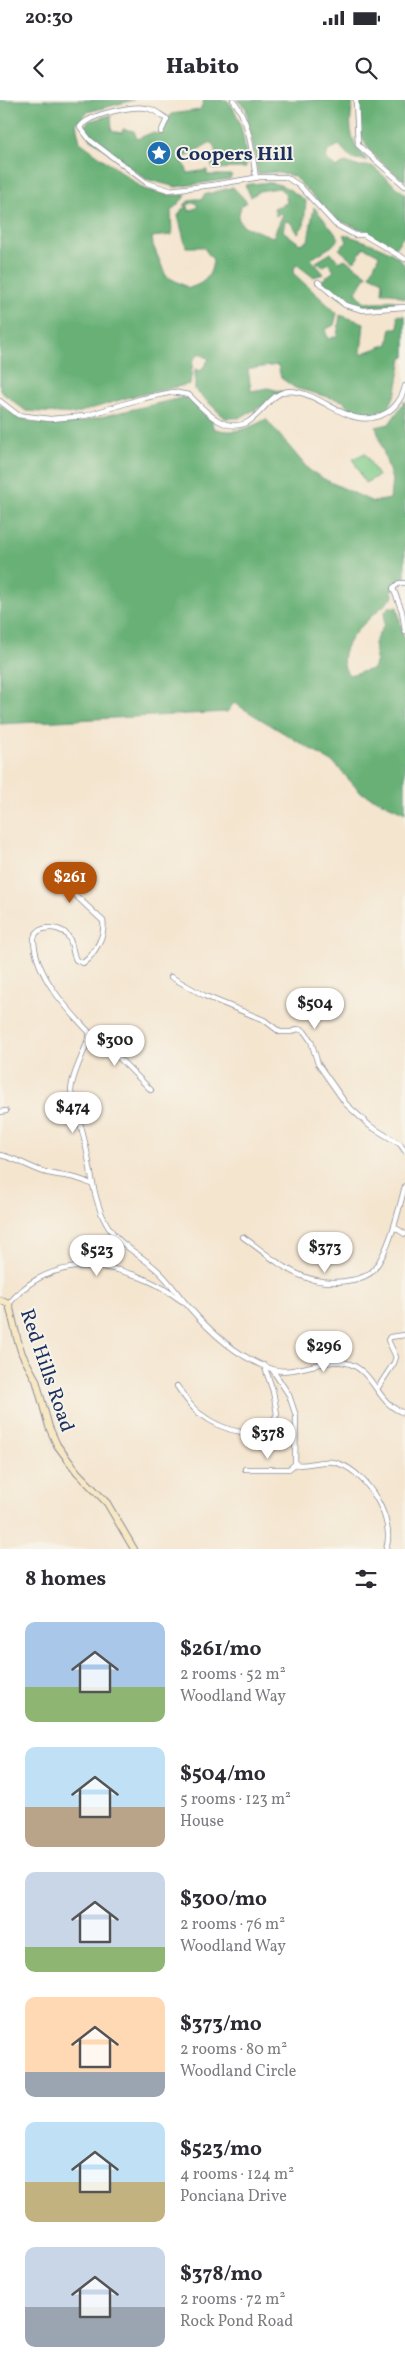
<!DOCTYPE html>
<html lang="en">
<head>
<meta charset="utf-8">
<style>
	body { margin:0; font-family:Vollkorn,serif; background:#f2f2f3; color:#2b2b33; height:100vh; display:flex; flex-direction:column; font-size:19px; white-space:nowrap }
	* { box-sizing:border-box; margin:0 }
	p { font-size:16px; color:#7c7c81 }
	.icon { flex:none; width:28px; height:28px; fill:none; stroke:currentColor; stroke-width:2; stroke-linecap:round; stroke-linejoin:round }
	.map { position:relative; height:1449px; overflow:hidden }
	.details { display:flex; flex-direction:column; background:#fff; flex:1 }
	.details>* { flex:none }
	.price { position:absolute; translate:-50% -42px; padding:0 11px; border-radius:18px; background:#fff; color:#222; font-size:16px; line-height:32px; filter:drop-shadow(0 1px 2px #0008) }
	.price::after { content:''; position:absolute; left:50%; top:30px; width:15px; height:11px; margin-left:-8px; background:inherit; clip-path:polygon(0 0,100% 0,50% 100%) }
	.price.current { background:#b45309; color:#fff }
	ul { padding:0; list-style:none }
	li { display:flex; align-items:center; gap:15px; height:125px; padding:0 25px }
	li span { display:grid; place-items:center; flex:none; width:140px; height:100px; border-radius:10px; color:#555 }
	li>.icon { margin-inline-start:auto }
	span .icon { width:60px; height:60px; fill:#fffc; stroke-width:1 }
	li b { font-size:21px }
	h2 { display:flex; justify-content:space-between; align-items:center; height:60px; padding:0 25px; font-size:21px }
	.status { display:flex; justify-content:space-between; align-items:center; height:35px; padding:0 25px; background:#fff; direction:ltr }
	.status svg { height:14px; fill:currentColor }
	header { display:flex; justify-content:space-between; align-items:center; height:65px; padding:0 25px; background:#fff; font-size:22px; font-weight:800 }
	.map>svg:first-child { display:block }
	.green { fill:#81cc8a; stroke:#4e7e74 }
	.forest { fill:#68b076; stroke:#42706a }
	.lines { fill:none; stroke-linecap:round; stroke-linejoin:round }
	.street-casing { stroke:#888a96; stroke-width:6 }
	.secondary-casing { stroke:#888a96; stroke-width:8 }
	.street { stroke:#fff; stroke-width:4.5 }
	.secondary { stroke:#f7e8c3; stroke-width:6 }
	.labels { text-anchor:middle; stroke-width:4; stroke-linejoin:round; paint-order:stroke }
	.poi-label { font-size:20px; font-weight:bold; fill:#1b2f5e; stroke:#f7f3e8; text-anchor:start }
	.street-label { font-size:20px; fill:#1b2f5e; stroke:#f7f3e8 }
</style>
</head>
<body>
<div class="status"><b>20:30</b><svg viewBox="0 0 49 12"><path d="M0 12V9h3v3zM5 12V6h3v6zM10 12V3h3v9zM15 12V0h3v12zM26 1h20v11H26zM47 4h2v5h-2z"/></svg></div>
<header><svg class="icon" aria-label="back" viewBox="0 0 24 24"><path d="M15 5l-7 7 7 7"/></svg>Habito<svg class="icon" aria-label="search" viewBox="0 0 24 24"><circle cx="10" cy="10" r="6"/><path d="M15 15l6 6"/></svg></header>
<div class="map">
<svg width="405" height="1449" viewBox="0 0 405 1449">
	<rect width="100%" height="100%" fill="#f7f3e8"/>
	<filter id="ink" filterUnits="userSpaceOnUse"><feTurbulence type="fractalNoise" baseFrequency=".02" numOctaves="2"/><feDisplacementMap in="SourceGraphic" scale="10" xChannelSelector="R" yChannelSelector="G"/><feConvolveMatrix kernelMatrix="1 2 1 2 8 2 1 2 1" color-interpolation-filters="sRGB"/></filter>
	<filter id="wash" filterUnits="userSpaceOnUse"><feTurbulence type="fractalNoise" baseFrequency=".0096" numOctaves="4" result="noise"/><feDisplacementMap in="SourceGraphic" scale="20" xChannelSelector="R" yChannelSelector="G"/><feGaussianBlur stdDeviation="1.12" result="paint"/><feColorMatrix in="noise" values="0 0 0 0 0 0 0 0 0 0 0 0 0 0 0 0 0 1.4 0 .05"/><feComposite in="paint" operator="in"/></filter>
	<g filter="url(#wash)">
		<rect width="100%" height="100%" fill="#f4e5cf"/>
		<!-- green -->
		<polygon class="green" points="365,353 378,376 365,383 353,359"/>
		<!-- forest -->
		<g class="forest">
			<path d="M0,0H134L88,12L76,24L80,42L144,89L168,95H187L171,111L172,135L152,137L153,145L166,176L189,188C205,183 211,177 213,160L203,147H186L178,116L182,109L188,106L189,111L198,107L195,102L184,106C189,98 195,99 202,99L204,95L233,87L247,102L241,106L238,118L243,126L273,137L283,114L280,113L276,116L274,108L287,103L285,93L279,88L259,91L251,97L245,85C277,80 281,83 306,101L304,125L298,133L290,122L285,121L283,131L300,144L308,141L314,107L339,138L332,146L311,159L324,174L313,177L296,164L293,173L337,213L334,225L325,230L328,239L337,236L340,215L364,223L361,254L388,244L391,228H398L397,215L405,216V257L402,258L396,292L387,312L355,314L343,301L295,288L281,278L278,265L248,269L251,291L268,288L287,293L239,318H225L195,290V269L201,271L209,259L199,253L193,261L190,284L130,297L74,314L26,311L0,291Z"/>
			<path d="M204,0H227C242,16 246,46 246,68L213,69L210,60L216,51L211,42L182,59L188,73L207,70V75H232L230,79L176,87L146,79L90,38L83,27L89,21L111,15L112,31L122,33L123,29L134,31L137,39L151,33L161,34L171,14L200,10Z"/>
			<path d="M237,0H353C349,26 348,40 367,60L352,59L339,45L328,51L326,58L336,68L346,62L356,66H372L405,94V135L395,148L358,128L337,120L293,76L274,72L258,74L246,8Z"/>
			<path d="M361,0H405V81C375,58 351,43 361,0Z"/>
			<path d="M344,134C359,140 401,151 405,167C405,176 405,189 405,199L392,193H382L383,181L370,175L379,155L364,147L354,162L339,149L347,142Z"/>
			<path d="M331,153L339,162L345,159L367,175L356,192L363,201C366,201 371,204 375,203C388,203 388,196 402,205L369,208L346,202L321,181L334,171L328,163L323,167L316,162Z"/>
			<path d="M185,297L212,321L213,328C233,335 248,329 266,319L309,370L326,380L373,402L390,399L392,380L376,327L389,324L405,301V480H400L392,486L393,497C375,515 327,547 349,575L373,569L376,560L374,543L384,525L385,512L389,507H397L405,543V713L360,692L335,664L234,603L227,612L0,624V304C36,337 79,322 121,312C143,307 164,302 185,297Z"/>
		</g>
	</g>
	<g filter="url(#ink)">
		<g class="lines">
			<!-- street casing -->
			<g class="street-casing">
				<g id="street">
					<path d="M233,0C250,20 252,53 256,78"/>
					<polyline points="356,0 358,45 405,86"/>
					<path d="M161,32L167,19C162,16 156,11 150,9C136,4 89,14 80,27L90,40L147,83L169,90L213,85L260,77H286L300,86L335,124L355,135H364L405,159"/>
					<polyline points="318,182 345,205 363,210 405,207"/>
					<path d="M0,301L18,315L50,319L85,316L140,299L173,292L189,295C203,309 225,335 248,322C256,317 263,308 270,301C275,296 282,291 290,291C325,293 350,333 386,313C395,308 403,297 405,286"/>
					<polyline points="405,483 399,483 393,488 402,511 405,531"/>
					<path d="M64,768L73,793L103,821C106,835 94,855 83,863L76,860C72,853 73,841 67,835C59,825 33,825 34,841C36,876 67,909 90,933C86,951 71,975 71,992C76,1010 82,1028 86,1047C91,1070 93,1095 103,1117C115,1144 136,1151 156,1169C169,1180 177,1194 188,1206C211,1233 238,1258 272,1269C295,1277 326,1255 350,1264C375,1273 378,1306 405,1313"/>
					<polyline points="171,877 205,896 264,920 280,932 291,932 298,929 304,931 311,941 318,964 346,1004 370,1026 400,1044 405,1051"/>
					<polyline points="90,933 106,945 151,990"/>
					<polyline points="0,1012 6,1011"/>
					<path d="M0,1055C17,1058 31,1069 48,1073C66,1077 77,1076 93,1085"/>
					<polyline points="394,1127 405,1134"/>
					<path d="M243,1137C279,1163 305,1190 352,1180C359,1179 371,1175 375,1168C391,1146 398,1112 405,1086"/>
					<path d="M9,1204C43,1160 101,1158 149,1181C161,1186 172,1194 182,1201"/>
					<path d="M272,1269L289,1295L296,1316L295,1364C308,1368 323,1357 340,1364C368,1374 396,1421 386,1449"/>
					<path d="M177,1286C183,1295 190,1306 199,1313C220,1329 262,1347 277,1314L273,1291L264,1265"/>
					<polyline points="377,1289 394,1263 396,1257 388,1240 390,1237 405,1235"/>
					<polyline points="245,1369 289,1369 295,1364"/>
				</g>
			</g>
			<!-- secondary casing -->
			<g class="secondary-casing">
				<polyline id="secondary" points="0,1200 9,1204 17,1238 22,1254 36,1280 49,1327 57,1345 77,1372 107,1403 134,1449"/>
			</g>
			<!-- street -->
			<use href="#street" class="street"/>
			<!-- secondary -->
			<use href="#secondary" class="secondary"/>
		</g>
	</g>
	<!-- icons -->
	<defs>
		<g id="sight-disc" transform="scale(1.25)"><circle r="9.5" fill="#1f6fb2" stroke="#f7f3e8"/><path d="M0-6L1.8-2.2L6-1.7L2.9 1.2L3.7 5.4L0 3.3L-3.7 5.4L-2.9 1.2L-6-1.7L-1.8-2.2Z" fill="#fff"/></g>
	</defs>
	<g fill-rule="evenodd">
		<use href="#sight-disc" x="159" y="53"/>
	</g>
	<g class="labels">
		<!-- poi labels -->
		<g class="poi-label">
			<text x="176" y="60">Coopers Hill</text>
		</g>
		<!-- street labels -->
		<g class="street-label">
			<text transform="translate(48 1270) rotate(71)" y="7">Red Hills Road</text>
		</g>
	</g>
</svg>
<b class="price current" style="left:70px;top:804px">$261</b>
<b class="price" style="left:315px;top:930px">$504</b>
<b class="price" style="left:115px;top:967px">$300</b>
<b class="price" style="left:73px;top:1034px">$474</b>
<b class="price" style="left:325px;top:1174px">$373</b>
<b class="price" style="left:97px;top:1177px">$523</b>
<b class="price" style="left:324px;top:1273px">$296</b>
<b class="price" style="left:268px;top:1360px">$378</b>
</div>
<section class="details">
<h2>8 homes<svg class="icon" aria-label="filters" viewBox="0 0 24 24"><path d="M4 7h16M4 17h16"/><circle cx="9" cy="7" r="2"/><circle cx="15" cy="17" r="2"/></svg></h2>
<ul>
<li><span style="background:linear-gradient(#a9c7e8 65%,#8fb573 0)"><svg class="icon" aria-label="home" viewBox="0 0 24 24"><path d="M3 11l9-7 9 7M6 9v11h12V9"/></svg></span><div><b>$261/mo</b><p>2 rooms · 52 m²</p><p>Woodland Way</p></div></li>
<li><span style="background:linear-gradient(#bfe0f5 60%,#b9a48a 0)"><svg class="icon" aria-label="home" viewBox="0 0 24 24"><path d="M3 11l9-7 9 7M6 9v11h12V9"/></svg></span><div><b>$504/mo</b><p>5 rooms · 123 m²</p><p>House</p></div></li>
<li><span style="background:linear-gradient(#c9d6e8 75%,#8fb573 0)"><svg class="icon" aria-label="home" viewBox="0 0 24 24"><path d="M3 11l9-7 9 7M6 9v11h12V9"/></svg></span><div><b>$300/mo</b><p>2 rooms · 76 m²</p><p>Woodland Way</p></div></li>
<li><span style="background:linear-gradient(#ffd9b3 75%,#9aa5b1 0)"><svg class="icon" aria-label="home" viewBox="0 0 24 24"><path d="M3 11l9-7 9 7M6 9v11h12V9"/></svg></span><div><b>$373/mo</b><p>2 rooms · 80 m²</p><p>Woodland Circle</p></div></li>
<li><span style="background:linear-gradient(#bfe0f5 60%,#c2b280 0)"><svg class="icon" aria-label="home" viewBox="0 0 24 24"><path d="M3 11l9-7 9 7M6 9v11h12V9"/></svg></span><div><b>$523/mo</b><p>4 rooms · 124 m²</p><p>Ponciana Drive</p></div></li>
<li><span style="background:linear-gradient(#c9d6e8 60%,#9aa5b1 0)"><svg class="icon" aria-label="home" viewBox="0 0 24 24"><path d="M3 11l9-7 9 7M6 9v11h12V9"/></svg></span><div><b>$378/mo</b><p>2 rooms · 72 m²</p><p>Rock Pond Road</p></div></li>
</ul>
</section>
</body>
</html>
